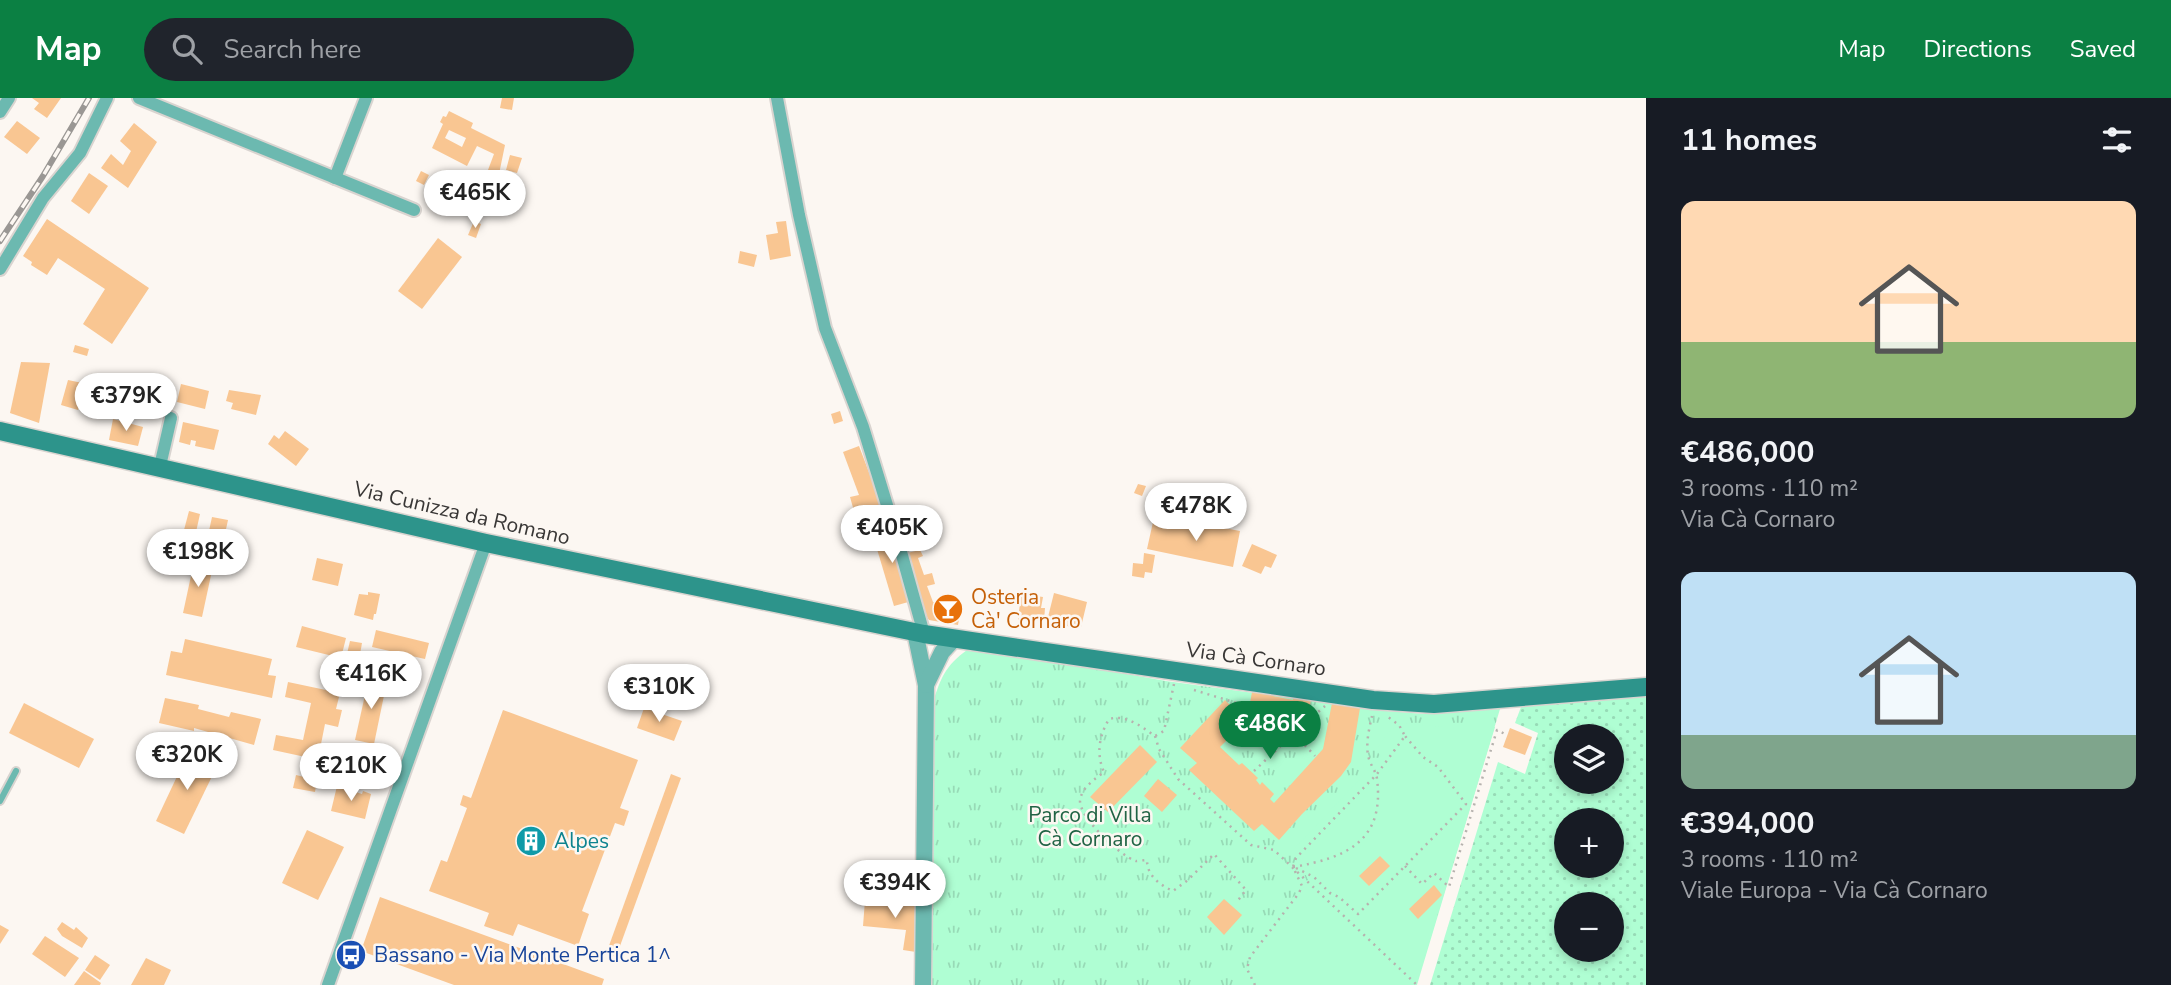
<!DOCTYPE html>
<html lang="en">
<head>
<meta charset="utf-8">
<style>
	body { margin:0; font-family:"Nunito Sans",sans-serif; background:#20242c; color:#f1f3f6; height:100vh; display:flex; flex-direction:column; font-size:26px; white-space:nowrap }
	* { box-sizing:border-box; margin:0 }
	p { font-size:23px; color:#9ea1a6 }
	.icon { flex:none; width:38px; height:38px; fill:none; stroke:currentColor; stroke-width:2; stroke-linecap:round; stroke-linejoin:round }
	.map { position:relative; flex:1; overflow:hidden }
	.drawer { display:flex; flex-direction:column; background:#171b24; width:525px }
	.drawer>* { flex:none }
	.buttons { position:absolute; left:1554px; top:626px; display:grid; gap:14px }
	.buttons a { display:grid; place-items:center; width:70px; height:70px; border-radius:50%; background:#171b24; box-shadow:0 4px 10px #0003; font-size:35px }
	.price { position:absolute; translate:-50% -60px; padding:0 16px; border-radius:24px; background:#fff; color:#222; font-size:23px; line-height:46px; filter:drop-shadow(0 2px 4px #0008) }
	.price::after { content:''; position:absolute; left:50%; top:42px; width:21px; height:16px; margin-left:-10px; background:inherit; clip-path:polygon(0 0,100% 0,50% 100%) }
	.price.active { background:#0b8043; color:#fff }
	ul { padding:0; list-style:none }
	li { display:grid; align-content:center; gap:14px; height:371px; padding:0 35px }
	li span { display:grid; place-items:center; height:217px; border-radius:14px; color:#555 }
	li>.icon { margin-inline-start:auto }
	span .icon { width:126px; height:126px; fill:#fffc; stroke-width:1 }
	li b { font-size:30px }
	h2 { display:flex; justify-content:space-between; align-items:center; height:84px; padding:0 35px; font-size:30px }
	header { display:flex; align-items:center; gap:42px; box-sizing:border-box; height:98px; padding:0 35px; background:#0b8043; color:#fff }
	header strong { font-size:33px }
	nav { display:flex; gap:38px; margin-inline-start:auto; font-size:24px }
	.search { width:490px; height:63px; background:#20242c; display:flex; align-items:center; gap:18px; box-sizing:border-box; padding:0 24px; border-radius:38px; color:#9ea1a6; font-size:26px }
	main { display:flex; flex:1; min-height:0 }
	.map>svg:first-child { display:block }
	.grass { fill:url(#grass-dots); fill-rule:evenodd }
	.park { fill:url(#park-tufts) }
	.pitch { fill:#affed3 }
	.building { fill:#f9c692; fill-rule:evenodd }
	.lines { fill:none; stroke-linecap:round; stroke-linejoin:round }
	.service-casing { stroke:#d9d4d0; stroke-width:10 }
	.minor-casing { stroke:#d9d4d0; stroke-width:16 }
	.tertiary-casing { stroke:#d9d4d0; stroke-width:19 }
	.secondary-casing { stroke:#d9d4d0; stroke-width:21 }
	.path { stroke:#b6b2ae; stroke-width:2.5; stroke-dasharray:2 5; stroke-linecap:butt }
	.service { stroke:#6cb9b0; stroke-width:6 }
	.minor { stroke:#6cb9b0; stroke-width:12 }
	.tertiary { stroke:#6cb9b0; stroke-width:16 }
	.secondary { stroke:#2d948b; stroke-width:18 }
	.rail-casing { stroke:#9a9794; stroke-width:6 }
	.rail { stroke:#fcf7f2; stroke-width:3.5; stroke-dasharray:10; stroke-linecap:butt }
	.labels { text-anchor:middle; stroke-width:5; stroke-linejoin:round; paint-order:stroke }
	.street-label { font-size:21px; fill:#393736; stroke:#fcf7f2 }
	.food-label { font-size:21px; fill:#c56008; stroke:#fcf7f2; text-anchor:start }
	.park-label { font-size:21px; fill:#206445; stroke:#fcf7f2 }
	.culture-label { font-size:21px; fill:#0d838f; stroke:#fcf7f2; text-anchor:start }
	.transit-label { font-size:21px; fill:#164399; stroke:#fcf7f2; text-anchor:start }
</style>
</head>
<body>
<header>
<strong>Map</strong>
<div class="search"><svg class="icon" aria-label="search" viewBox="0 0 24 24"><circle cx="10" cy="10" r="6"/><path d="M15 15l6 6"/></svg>Search here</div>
<nav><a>Map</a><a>Directions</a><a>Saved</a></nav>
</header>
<main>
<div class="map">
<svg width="1646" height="887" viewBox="0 0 1646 887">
	<defs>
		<pattern id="grass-dots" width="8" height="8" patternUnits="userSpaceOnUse" patternTransform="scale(1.75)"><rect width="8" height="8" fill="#affed3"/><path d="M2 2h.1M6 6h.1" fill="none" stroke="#97dab6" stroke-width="1.8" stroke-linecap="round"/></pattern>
		<pattern id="park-tufts" width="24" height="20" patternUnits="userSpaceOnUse" patternTransform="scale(1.75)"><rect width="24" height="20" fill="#affed3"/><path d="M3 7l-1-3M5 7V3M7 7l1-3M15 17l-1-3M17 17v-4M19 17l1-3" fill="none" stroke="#97dab6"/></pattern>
	</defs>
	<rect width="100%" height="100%" fill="#fcf7f2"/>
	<!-- grass -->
	<path class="grass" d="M1646,598V887H1430L1498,664L1525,676L1538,635L1515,625L1521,609ZM1566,639H1612V684H1566ZM1566,723H1612V768H1566ZM1566,807H1612V852H1566Z"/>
	<!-- park -->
	<path class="park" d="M967,552L1031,559L1166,583L1387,613L1424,616L1500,611L1417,887H928L933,604C941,580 945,568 967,552Z"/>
	<!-- pitch -->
	<path class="pitch" d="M1403,625L1442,629H1495L1416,887H1242C1250,847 1279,811 1309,784L1294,751L1381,659L1377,653C1381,642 1392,629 1403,625Z"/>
	<!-- building -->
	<g class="building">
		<polygon points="32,0 61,0 47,20 34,11 39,5"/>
		<polygon points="502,0 514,0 512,12 500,10"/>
		<path d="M449,13L473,25L471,30L505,47L499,76L488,72L494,56L477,48L467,68L432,50L443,26L440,24L443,18L446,19ZM449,32L466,40L462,49L445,40Z"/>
		<polygon points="17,23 40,40 27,56 4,39"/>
		<polygon points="134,25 157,44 128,90 101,70 111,56 123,67 131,53 120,43"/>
		<polygon points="510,57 522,60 517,75 506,72"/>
		<polygon points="421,73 429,77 424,87 416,83"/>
		<polygon points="89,75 108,88 89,116 71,103"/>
		<polygon points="47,121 149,190 112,246 83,226 105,191 58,160 47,177 31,167 32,164 23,158"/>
		<polygon points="474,123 481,126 476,140 468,137"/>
		<polygon points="786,123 791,158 770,162 766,137 778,135 776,124"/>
		<polygon points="438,140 462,159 422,211 398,193"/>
		<polygon points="740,153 757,157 754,169 738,165"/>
		<polygon points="75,247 89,251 87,258 73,254"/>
		<polygon points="21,264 50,265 39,325 10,315"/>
		<polygon points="68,282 97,288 92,310 80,307 78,312 61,307"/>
		<polygon points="131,283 158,290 155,309 125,304"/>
		<polygon points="181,286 209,293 205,311 177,304"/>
		<polygon points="229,292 261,297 256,317 231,311 233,305 226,303"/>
		<polygon points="840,313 843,323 834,326 831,316"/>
		<polygon points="113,321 143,329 138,348 109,342"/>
		<polygon points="183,324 219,332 214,352 195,348 196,343 191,342 190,347 179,344"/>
		<polygon points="285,333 309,351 296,368 268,346 274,337 279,341"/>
		<polygon points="859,348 883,411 856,420 850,399 859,397 843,354"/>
		<polygon points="1138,386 1146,388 1142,398 1134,395"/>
		<polygon points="189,413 200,416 196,434 184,432"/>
		<polygon points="212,419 228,422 221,454 205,451"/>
		<polygon points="1153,424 1187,430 1187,427 1203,430 1203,426 1240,433 1233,469 1147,451"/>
		<polygon points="889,426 912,503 894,508 871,431"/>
		<polygon points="1252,446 1277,457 1271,470 1265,468 1261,476 1242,468"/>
		<polygon points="920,452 923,458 918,460 924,477 932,475 935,486 927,488 933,504 952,507 952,510 956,511 954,514 960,515 958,527 929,522 927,519 907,455"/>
		<polygon points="1144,455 1155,457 1152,475 1145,474 1144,480 1132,478 1133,465 1143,466"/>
		<polygon points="317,460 343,466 338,488 312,482"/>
		<polygon points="194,464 213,468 202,519 183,515"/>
		<polygon points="368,494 380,496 376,516 374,516 373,522 354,517 359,496 368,497"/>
		<polygon points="1054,495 1087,504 1081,529 1076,528 1075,530 1047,523"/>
		<polygon points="1021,496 1043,499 1041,510 1045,510 1044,523 1018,522"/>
		<polygon points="302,528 346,540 341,560 296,549"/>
		<polygon points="376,532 429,545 425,561 372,549"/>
		<polygon points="185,541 272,561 268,577 276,578 272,600 166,577 171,553 182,555"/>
		<polygon points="350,543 362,545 359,562 346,560"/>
		<polygon points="369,579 387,583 374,646 355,642"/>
		<polygon points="288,584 340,595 336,611 342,612 338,629 325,626 321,646 328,648 324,663 273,652 276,637 303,642 311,605 285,599"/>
		<polygon points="1253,589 1274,594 1273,598 1293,602 1293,596 1312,597 1308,617 1306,617 1305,623 1275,617 1275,620 1268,619 1269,614 1259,612 1255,621 1244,629 1238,623 1229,632 1233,636 1220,649 1239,667 1242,665 1258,680 1256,682 1260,687 1262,684 1274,696 1270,701 1274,705 1323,651 1332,605 1360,610 1351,664 1341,678 1302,716 1279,742 1262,726 1254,733 1189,672 1197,665 1180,650 1225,602 1240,617 1244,618 1250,616 1253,611 1249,610"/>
		<polygon points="165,600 199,607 198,611 229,619 231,614 261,621 254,647 194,630 194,633 159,625"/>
		<polygon points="24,605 94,641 79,670 9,635"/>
		<polygon points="644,610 682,623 674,643 637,630"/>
		<polygon points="503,612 638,662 620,710 629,713 624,728 615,725 582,813 589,816 578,848 518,826 513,838 484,828 489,815 429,793 441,762 447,764 467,710 460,707 463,697 471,700"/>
		<polygon points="1510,630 1532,639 1525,657 1503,649"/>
		<polygon points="1140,647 1157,664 1108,714 1090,699"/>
		<polygon points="342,650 368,656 366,662 363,661 362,665 340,660"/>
		<polygon points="189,653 218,666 184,736 156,723"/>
		<polygon points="376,658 386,660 384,670 374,668"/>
		<polygon points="305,674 318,676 315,694 293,690 296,677 304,679"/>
		<polygon points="671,676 681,680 616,859 606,856"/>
		<polygon points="1158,681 1177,697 1162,714 1144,698"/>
		<polygon points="337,688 362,696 363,693 371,696 365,721 331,713"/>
		<polygon points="307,732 344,749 318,802 282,785"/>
		<polygon points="1380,758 1390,768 1369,788 1359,778"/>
		<polygon points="1434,787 1442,797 1418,821 1409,811"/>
		<polygon points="380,799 604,881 602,887 454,887 361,853"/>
		<polygon points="1224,801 1242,817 1224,837 1207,819"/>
		<polygon points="865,802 921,808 916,854 903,852 906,832 863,828"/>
		<polygon points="62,824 74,832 76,829 88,840 82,850 62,838 57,831"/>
		<polygon points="0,827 9,832 0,846"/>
		<polygon points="45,838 79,860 65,879 32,856"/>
		<polygon points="95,857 110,867 100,882 85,872"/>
		<polygon points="146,860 171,872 164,887 131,887"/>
		<polygon points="84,873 101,885 100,887 74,887"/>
	</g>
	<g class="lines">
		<!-- service casing -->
		<g class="service-casing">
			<polyline id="service" points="0,703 16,673"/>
		</g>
		<!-- minor casing -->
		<g class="minor-casing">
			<g id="minor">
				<polyline points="139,0 414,112"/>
				<polyline points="777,0 799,117 825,230 863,329 898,443 924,536"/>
				<polyline points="0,14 9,0"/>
				<polyline points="335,80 366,0"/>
				<polyline points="0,171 43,100 80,55 107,0"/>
				<polyline points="160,368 171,320"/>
				<polyline points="328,887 486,445"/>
			</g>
		</g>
		<!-- tertiary casing -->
		<g class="tertiary-casing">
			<g id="tertiary">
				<polyline points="915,534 926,587 923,887"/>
				<polyline points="926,587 942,554 954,541"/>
			</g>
		</g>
		<!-- secondary casing -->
		<g class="secondary-casing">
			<polyline id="secondary" points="0,333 486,445 924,536 1373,602 1434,606 1646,589"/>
		</g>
		<!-- path -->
		<g class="path">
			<path d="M1174,586L1164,633L1155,638C1142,629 1126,616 1109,621C1099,638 1096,656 1104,674C1095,681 1081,690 1080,703C1080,720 1120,758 1136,763C1137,763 1145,762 1147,762C1147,778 1160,787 1173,793L1188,782L1214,756L1246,792L1236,805"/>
			<polyline points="1194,592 1253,610"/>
			<polyline points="1300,635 1300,642 1315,658"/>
			<polyline points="1155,638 1159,651 1178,681 1251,747 1274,752 1417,887"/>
			<polyline points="1254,673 1289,640 1314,628 1317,615 1325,608"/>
			<polyline points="1405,768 1422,786 1434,775 1449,789 1497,632 1505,636"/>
			<path d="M1293,769C1346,760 1385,743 1377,681C1376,673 1371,668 1369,661C1365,648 1369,631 1372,618"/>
			<polyline points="1296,770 1314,779 1330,795 1339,799 1358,816 1466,706 1438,669 1423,659 1405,638"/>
			<polyline points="1255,887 1247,871 1250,859 1299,795 1302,788 1293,769 1296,760 1377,676 1405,638 1399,627 1388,619"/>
		</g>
		<!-- service -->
		<use href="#service" class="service"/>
		<!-- minor -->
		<use href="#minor" class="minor"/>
		<!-- tertiary -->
		<use href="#tertiary" class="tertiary"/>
		<!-- secondary -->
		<use href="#secondary" class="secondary"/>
		<!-- rail casing -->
		<g class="rail-casing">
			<polyline id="rail" points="0,143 43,78 89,0"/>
		</g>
		<!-- rail -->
		<use href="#rail" class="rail"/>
	</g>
	<!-- icons -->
	<defs>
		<g id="bar-disc" transform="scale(1.575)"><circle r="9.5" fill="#e8710a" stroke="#fcf7f2"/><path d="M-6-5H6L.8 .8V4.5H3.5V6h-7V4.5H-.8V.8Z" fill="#fff"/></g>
		<g id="building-disc" transform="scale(1.575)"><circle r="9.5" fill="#0f9aa8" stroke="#fcf7f2"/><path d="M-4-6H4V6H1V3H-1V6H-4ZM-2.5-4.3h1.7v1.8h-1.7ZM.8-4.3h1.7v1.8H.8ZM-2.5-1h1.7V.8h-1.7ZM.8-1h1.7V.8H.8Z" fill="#fff"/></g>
		<g id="bus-disc" transform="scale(1.575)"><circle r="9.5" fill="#1a4fb4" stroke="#fcf7f2"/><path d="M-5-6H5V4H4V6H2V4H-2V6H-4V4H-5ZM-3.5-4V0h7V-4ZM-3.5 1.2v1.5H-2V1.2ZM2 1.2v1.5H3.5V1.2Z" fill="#fff"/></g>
	</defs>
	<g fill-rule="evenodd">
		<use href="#bar-disc" x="948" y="511"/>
		<use href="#building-disc" x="531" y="743"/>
		<use href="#bus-disc" x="351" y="857"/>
	</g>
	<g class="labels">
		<!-- street labels -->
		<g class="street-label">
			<text transform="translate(462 415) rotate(13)" y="7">Via Cunizza da Romano</text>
			<text transform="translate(1256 561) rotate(8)" y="7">Via Cà Cornaro</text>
		</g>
		<!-- food labels -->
		<g class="food-label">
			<text x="971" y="506">Osteria<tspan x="971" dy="24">Cà' Cornaro</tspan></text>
		</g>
		<!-- park labels -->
		<g class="park-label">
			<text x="1090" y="724">Parco di Villa<tspan x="1090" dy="24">Cà Cornaro</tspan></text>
		</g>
		<!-- culture labels -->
		<g class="culture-label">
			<text x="554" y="750">Alpes</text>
		</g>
		<!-- transit labels -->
		<g class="transit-label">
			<text x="374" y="864">Bassano - Via Monte Pertica 1^</text>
		</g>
	</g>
</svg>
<div class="buttons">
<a><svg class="icon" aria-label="layers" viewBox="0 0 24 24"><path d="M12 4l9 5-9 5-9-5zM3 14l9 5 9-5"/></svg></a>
<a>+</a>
<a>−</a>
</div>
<b class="price" style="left:475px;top:132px">€465K</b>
<b class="price" style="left:126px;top:335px">€379K</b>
<b class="price" style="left:1196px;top:445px">€478K</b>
<b class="price" style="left:892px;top:467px">€405K</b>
<b class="price" style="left:198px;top:491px">€198K</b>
<b class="price" style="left:371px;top:613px">€416K</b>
<b class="price" style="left:659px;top:626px">€310K</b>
<b class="price active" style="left:1270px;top:663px">€486K</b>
<b class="price" style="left:187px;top:694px">€320K</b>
<b class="price" style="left:351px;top:705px">€210K</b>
<b class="price" style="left:895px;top:822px">€394K</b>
</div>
<section class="drawer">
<h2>11 homes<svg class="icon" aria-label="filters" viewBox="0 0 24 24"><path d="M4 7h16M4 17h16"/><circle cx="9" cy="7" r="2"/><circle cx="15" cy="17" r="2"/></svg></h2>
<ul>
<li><span style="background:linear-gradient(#ffd9b3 65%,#8fb573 0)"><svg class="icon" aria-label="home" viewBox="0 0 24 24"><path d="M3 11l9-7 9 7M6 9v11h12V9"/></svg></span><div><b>€486,000</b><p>3 rooms · 110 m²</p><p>Via Cà Cornaro</p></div></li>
<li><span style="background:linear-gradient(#bfe0f5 75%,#7fa58c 0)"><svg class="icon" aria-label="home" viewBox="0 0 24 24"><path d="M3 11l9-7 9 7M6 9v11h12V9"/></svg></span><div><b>€394,000</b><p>3 rooms · 110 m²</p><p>Viale Europa - Via Cà Cornaro</p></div></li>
</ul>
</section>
</main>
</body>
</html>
